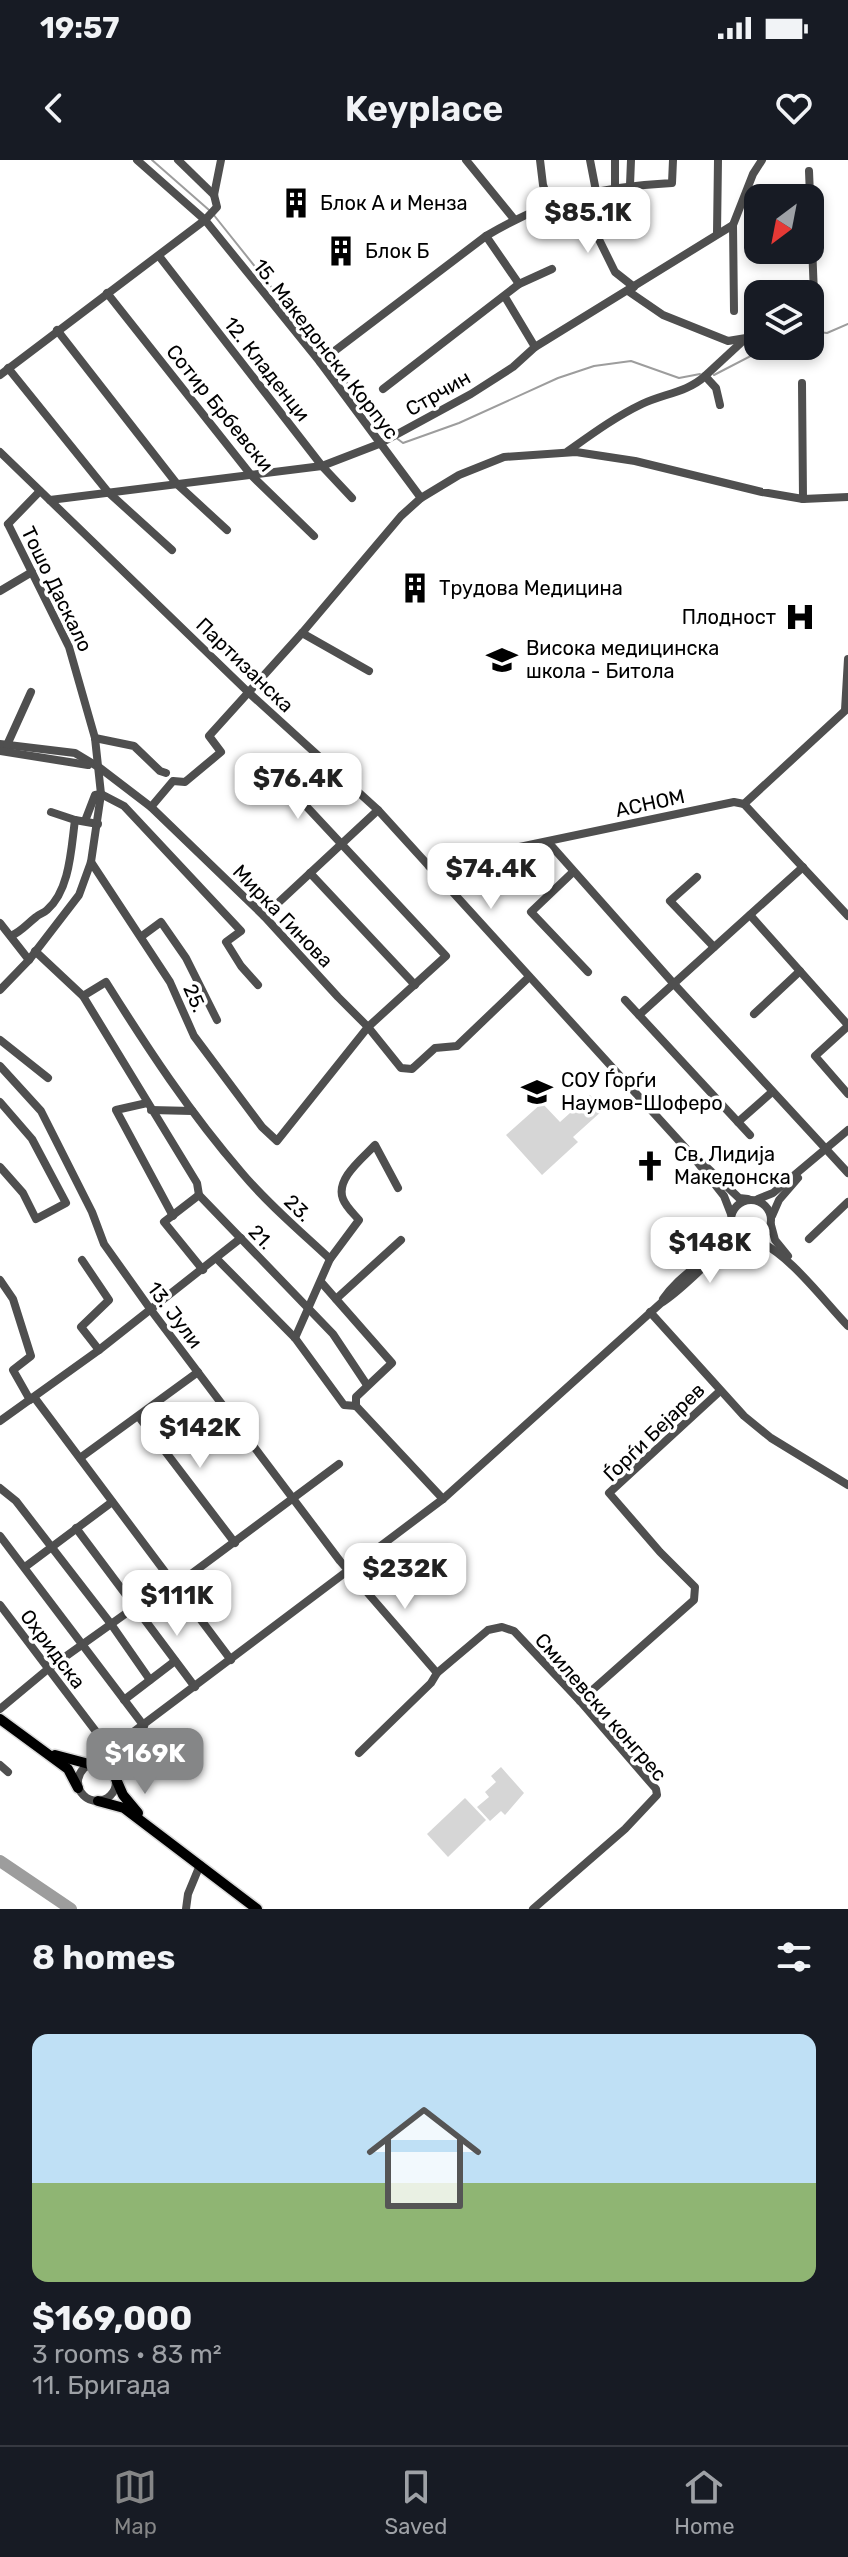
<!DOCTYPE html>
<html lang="en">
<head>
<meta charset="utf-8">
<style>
	body { margin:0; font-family:Rubik,sans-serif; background:#20242c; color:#f1f3f6; height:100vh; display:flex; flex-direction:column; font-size:30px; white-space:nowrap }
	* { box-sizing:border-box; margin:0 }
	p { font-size:26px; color:#9ea1a6 }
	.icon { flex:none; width:44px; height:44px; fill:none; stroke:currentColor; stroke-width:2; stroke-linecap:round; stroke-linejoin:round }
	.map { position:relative; height:1749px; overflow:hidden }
	.side { display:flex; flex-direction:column; background:#171b24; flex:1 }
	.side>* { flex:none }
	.needle { width:52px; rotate:212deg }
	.fabs { position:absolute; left:744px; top:24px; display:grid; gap:16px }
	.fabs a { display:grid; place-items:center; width:80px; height:80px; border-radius:16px; background:#171b24; box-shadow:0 4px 12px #0003; font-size:40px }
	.price { position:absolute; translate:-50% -68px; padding:0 18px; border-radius:16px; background:#fff; color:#222; font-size:26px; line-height:52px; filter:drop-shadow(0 2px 4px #0008) }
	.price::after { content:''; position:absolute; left:50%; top:48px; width:24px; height:18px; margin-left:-12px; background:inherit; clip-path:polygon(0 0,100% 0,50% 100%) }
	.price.on { background:#858687; color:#fff }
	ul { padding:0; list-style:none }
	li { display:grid; align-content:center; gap:16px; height:424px; padding:0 32px }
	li+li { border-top:2px solid #363941 }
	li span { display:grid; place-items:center; height:248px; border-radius:16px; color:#555 }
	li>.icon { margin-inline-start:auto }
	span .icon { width:144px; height:144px; fill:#fffc; stroke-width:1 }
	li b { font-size:34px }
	h2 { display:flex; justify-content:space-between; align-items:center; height:96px; padding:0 32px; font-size:34px }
	.status { display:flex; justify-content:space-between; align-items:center; height:56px; padding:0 40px; background:#171b24; direction:ltr }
	.status svg { height:22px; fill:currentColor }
	header { display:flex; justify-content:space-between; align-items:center; height:104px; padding:0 32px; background:#171b24; font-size:36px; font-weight:600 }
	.menu { display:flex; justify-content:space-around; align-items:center; height:112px; border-top:2px solid #363941; background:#171b24; font-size:22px; color:#9ea1a6 }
	.menu a { display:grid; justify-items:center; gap:4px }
	.menu .on { color:#858687 }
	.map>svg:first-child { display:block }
	.green { fill:#d6d6d6 }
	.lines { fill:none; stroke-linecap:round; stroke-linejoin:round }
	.stream { stroke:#9d9d9d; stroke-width:2 }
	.river { stroke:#9d9d9d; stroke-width:12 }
	.major-casing { stroke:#dbdbdb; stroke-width:13 }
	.minor { stroke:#4f4f4f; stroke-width:8 }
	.major { stroke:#000; stroke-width:10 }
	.labels { text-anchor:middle; stroke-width:7; stroke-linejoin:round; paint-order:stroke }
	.poi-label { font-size:20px; fill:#000; stroke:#fff; text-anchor:start }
	.street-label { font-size:20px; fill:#000; stroke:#fff }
</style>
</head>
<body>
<div class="status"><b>19:57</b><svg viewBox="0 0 49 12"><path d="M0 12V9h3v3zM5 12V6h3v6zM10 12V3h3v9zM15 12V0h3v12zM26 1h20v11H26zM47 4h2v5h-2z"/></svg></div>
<header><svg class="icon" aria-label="back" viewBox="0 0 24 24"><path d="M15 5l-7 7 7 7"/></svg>Keyplace<svg class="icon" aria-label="heart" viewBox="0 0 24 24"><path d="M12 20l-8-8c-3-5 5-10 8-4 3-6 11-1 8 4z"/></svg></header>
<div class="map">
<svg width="848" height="1749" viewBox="0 0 848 1749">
	<rect width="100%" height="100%" fill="#fff"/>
	<!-- green -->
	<g class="green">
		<polygon points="590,935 603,950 573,977 578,982 542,1015 506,975 542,943 560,962"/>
		<polygon points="501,1607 524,1633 505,1655 501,1651 490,1661 477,1647 489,1637 485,1632 496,1622 491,1616"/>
		<polygon points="465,1638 486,1660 448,1697 427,1674"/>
	</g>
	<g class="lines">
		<!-- stream -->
		<g class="stream">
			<polyline points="152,0 209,50"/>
			<polyline points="213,54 324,193"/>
			<polyline points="810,171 827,173 848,164"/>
			<polyline points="328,198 375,259 391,273"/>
			<polyline points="714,215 770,186"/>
			<polyline points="395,277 403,283 459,263 558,218 594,206 631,201 679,218 700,214"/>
		</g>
		<!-- river -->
		<polyline class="river" points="0,1701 71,1749"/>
		<!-- major casing -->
		<g class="major-casing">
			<g id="major">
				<polyline points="0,1559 68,1609 78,1628"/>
				<polyline points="55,1595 89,1604"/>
				<polyline points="116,1619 123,1635 138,1653"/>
				<polyline points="98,1641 124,1648 257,1749"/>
			</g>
		</g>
		<!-- minor -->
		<g class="minor">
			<polyline points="137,0 205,60"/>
			<polyline points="178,0 214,35"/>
			<polyline points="466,0 514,59"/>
			<polyline points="540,0 543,25 550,44"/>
			<polyline points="590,0 596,31"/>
			<polyline points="615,0 615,27"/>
			<polyline points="809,11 815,159 810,164"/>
			<polyline points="630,25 631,0"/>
			<polyline points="577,35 615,112 634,127"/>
			<polyline points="205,60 320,202 421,338"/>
			<polyline points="733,65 734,151"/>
			<polyline points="717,73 718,0"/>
			<polyline points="486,76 519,124"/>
			<polyline points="159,96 322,306 352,338"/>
			<polyline points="628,131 663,155 728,181 758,176"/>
			<polyline points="107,133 251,315 314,376"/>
			<polyline points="505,137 535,187"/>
			<polyline points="57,170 177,324 227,370"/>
			<path d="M320,202L486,76C550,38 599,27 672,23L673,0"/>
			<polyline points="8,208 108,332 172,390"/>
			<polyline points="0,215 205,60 217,47 214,35 221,0"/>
			<polyline points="705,216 745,179"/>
			<polyline points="802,223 803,339"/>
			<polyline points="383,229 519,124 552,109"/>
			<path d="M568,291C592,274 615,257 642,244C663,234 688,232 705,216L716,228L720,245"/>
			<polyline points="0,292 248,532 378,650 691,994 724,1036 731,1054"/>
			<polyline points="50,340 322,306 379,284 471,234 513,207 535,187 733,65 753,14 762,0"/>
			<polyline points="8,364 40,331"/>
			<polyline points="0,431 32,412"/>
			<polyline points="302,473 369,511"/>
			<polyline points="845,550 848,499"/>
			<polyline points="95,578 134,586 160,611 166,613"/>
			<polyline points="0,584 75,593 100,608 151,647 264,756 338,837 368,867 401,908 412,909 435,888 457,886 529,817"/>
			<polyline points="7,585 31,532"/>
			<polyline points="0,591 88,605"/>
			<polyline points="257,635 298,599 313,601 318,596"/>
			<polyline points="744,644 848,756"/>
			<polyline points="744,644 848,548"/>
			<polyline points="151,647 173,621 185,622 221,592 209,576 302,473 401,356 421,338 459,315 504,297 576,292 635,301 762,332 803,339 848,337"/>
			<polyline points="51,652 75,660"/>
			<polyline points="85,661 95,635 101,634 124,646 241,771 226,782 241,806 258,825"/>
			<polyline points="548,682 674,824 848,1013"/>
			<polyline points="91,702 170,822 194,876 262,967 277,981 368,867 446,796 278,616"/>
			<polyline points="429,706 734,642 744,644"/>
			<polyline points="573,712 531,752 588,812"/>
			<polyline points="310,713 415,825"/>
			<polyline points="697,717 670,741 714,787"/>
			<polyline points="750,755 848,865"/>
			<polyline points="264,756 378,650"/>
			<polyline points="0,763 29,800"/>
			<path d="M11,776C22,771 27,764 36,757C39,754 44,753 47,750C70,730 71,689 75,660L98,664"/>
			<polyline points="142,776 161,762 186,798 217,860"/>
			<polyline points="35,791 83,836 197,1023 199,1035 333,1174 367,1225"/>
			<polyline points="0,830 29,800 79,735 91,702 101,634 95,578 69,487 8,364"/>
			<path d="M83,836L106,822C148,889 190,953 242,1013C268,1044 300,1071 330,1099"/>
			<polyline points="625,840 750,975"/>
			<polyline points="754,854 800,811"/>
			<polyline points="639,855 803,707"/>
			<polyline points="848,866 815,896 848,934"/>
			<polyline points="0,880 48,918"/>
			<polyline points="0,906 41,951 92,1052 104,1084 151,1150 340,1401 437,1513"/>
			<polyline points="0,942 32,979 66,1043 36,1059 23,1033 0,1007"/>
			<polyline points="147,943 116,950 173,1056"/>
			<polyline points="151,950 192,951"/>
			<polyline points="738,962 772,932"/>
			<polyline points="698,999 739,1038 748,1039"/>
			<polyline points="199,1035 164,1062 203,1110"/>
			<polyline points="758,1039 773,1033 848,970"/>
			<circle cx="751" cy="1060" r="20"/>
			<polyline points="772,1056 779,1040 798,1018"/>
			<polyline points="771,1065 775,1080 788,1096"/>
			<polyline points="809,1079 848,1042"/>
			<path d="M755,1080C787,1091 823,1140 848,1166"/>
			<polyline points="217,1099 295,1178 344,1245 356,1246"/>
			<polyline points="82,1100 109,1140 81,1167 99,1190"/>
			<polyline points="0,1120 13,1139 31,1196 13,1210 30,1240"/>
			<polyline points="321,1122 392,1203 356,1237 356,1246"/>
			<polyline points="336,1139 401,1080"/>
			<path d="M663,1139C682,1110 720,1097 730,1063"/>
			<polyline points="650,1152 744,1256 771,1278 848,1325"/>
			<path d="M295,1178L330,1099L359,1060C354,1054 346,1047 343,1039C335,1019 363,998 375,985L398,1028"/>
			<polyline points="34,1237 231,1500"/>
			<polyline points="356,1246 443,1339"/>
			<polyline points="139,1257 235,1383"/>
			<polyline points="0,1261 99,1190 241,1078"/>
			<polyline points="80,1298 198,1212"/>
			<polyline points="0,1328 16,1341 111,1464 150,1520"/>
			<polyline points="76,1368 195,1527"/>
			<polyline points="0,1376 144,1566"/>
			<polyline points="25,1407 112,1342"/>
			<polyline points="175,1426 339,1304"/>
			<polyline points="0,1445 110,1590"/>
			<polyline points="124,1540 175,1501"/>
			<polyline points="580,1541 694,1440 695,1427 660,1392 609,1333 720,1231"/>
			<polyline points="0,1549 48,1509 135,1447"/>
			<polyline points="359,1593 431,1523 437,1513 488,1470 502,1467 514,1471 580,1541 656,1629 657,1635 625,1669 533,1749"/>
			<circle cx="97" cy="1622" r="19"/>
			<path d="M92,1603L443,1339L661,1143C689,1126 716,1087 747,1080"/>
			<polyline points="0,1605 8,1612"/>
			<polyline points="116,1618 120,1600 134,1576"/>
			<polyline points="186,1749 188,1734 200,1705"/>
		</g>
		<!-- major -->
		<use href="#major" class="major"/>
	</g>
	<!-- icons -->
	<defs>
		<g id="building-bare" transform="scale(2.4)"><path d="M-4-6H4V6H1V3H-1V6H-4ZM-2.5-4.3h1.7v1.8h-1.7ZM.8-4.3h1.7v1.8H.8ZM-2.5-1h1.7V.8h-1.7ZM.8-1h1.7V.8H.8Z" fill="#000" stroke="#fff" stroke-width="2.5" paint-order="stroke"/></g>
		<g id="hospital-bare" transform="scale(2.4)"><path d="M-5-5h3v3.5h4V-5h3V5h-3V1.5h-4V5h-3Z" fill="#000" stroke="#fff" stroke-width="2.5" paint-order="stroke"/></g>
		<g id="university-bare" transform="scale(2.4)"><path d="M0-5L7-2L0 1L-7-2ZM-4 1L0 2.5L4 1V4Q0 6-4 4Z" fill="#000" stroke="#fff" stroke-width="2.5" paint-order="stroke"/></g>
		<g id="school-bare" transform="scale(2.4)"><path d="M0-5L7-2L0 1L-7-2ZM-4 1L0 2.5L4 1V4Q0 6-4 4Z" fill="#000" stroke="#fff" stroke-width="2.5" paint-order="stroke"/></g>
		<g id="church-bare" transform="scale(2.4)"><path d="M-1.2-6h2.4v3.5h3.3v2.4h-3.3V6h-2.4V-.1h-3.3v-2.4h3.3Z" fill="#000" stroke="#fff" stroke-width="2.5" paint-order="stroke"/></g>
	</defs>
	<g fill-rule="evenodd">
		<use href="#building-bare" x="296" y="43"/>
		<use href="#building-bare" x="341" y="91"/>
		<use href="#building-bare" x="415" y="428"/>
		<use href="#hospital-bare" x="800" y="457"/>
		<use href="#university-bare" x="502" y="500"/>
		<use href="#school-bare" x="537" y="932"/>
		<use href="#church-bare" x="650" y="1006"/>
	</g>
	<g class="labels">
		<!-- poi labels -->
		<g class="poi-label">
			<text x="320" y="50">Блок А и Менза</text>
			<text x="365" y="98">Блок Б</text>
			<text x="439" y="435">Трудова Медицина</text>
			<text x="776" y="464" text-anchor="end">Плодност</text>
			<text x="526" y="495">Висока медицинска<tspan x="526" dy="23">школа - Битола</tspan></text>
			<text x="561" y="927">СОУ Ѓорѓи<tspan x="561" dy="23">Наумов-Шоферо</tspan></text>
			<text x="674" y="1001">Св. Лидија<tspan x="674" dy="23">Македонска</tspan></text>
		</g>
		<!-- street labels -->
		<g class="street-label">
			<text transform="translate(326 189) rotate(52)" y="7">15. Македонски Корпус</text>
			<text transform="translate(267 209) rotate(52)" y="7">12. Кладенци</text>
			<text transform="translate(438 233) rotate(-30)" y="7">Стрчин</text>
			<text transform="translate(220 248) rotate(51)" y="7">Сотир Брбевски</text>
			<text transform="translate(57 429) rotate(64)" y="7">Тошо Даскало</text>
			<text transform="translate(245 505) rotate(44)" y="7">Партизанска</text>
			<text transform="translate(650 643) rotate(-12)" y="7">АСНОМ</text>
			<text transform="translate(283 756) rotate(46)" y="7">Мирка Гинова</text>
			<text transform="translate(195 838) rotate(66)" y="7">25.</text>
			<text transform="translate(298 1048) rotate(44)" y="7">23.</text>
			<text transform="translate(261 1077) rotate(46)" y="7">21.</text>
			<text transform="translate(175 1155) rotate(53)" y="7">13. Јули</text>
			<text transform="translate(654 1272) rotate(-44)" y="7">Ѓорѓи Бејарев</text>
			<text transform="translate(53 1489) rotate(53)" y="7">Охридска</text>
			<text transform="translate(601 1547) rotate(49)" y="7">Смилевски конгрес</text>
		</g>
	</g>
</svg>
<div class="fabs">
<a><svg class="needle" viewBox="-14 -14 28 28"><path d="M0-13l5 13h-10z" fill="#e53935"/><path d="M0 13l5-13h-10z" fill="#9ea1a6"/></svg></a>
<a><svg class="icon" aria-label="layers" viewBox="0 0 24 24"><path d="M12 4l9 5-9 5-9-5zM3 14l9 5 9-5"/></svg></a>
</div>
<b class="price" style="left:588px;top:95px">$85.1K</b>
<b class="price" style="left:298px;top:661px">$76.4K</b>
<b class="price" style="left:491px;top:751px">$74.4K</b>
<b class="price" style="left:710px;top:1125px">$148K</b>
<b class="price" style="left:200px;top:1310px">$142K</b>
<b class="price" style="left:405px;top:1451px">$232K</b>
<b class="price" style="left:177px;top:1478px">$111K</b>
<b class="price on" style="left:145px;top:1636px">$169K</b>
</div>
<section class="side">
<h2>8 homes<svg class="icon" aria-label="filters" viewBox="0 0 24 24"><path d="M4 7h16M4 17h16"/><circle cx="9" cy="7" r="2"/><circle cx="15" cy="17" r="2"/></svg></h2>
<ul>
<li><span style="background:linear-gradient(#bfe0f5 60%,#8fb573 0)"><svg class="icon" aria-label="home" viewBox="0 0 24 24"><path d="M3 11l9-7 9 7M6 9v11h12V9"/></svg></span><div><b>$169,000</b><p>3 rooms · 83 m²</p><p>11. Бригада</p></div></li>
</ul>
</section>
<nav class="menu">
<a class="on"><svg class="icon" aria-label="map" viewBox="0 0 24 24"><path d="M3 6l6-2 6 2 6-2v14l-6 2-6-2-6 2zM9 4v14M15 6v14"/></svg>Map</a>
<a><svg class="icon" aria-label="saved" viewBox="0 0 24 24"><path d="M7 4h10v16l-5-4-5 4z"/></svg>Saved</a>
<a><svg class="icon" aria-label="home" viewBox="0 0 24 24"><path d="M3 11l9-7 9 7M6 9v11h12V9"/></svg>Home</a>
</nav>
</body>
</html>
